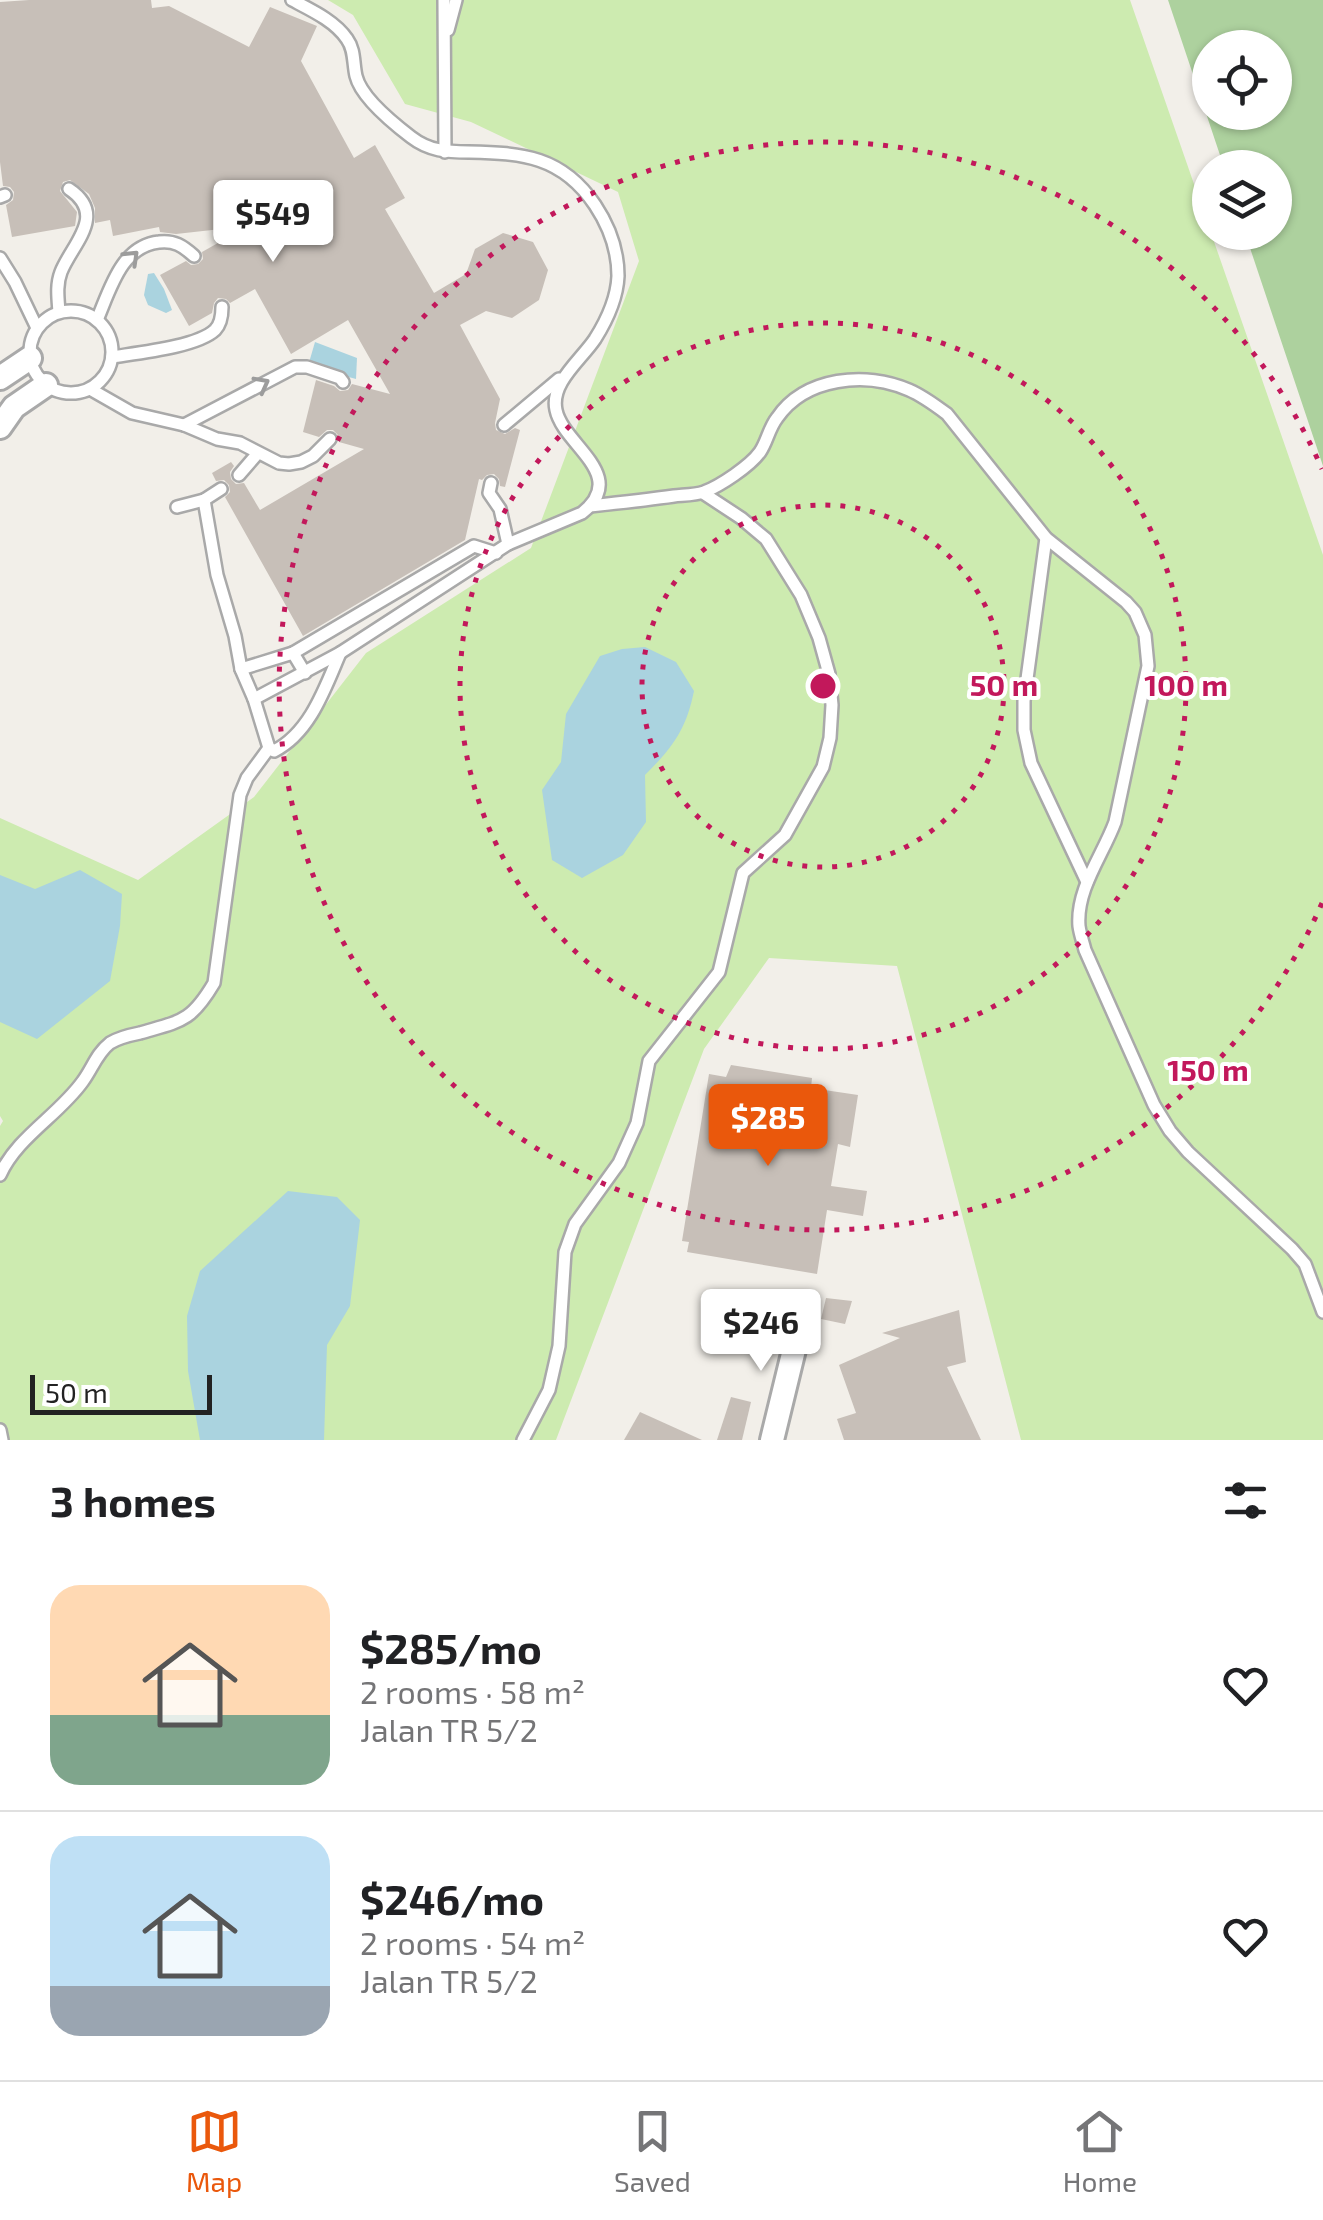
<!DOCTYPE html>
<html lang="en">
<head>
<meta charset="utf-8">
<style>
	body { margin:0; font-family:"Exo 2",sans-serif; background:#f6f6f6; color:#202124; height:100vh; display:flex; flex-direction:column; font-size:38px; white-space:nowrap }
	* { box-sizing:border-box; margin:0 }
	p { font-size:32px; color:#757577 }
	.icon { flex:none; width:55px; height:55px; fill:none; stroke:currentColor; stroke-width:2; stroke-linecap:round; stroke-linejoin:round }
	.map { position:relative; height:1440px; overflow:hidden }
	.sheet { display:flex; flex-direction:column; background:#fff; flex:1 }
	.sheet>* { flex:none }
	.tools { position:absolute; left:1192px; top:30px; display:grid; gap:20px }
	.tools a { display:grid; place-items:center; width:100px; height:100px; border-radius:50%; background:#fff; box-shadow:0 2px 8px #0004; font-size:50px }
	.scale { position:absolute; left:30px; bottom:25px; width:182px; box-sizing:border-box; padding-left:10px; border:5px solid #222; border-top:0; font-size:28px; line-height:35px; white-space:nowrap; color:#222; -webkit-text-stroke:8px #fff; paint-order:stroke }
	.price { position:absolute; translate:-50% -85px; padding:0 22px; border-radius:10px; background:#fff; color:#222; font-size:32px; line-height:65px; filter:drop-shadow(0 2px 5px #0008) }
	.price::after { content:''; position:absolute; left:50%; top:60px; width:30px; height:22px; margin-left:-15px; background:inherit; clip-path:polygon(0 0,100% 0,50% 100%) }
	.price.on { background:#ea580c; color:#fff }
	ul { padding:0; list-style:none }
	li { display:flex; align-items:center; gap:30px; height:250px; padding:0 50px }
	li+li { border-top:2px solid #e0e0e0 }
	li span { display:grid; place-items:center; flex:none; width:280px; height:200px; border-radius:30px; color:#555 }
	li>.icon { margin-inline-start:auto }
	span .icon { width:120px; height:120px; fill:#fffc; stroke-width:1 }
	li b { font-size:42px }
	h2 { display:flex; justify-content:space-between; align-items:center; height:120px; padding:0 50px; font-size:42px }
	.tabs { display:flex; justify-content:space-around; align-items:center; height:140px; border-top:2px solid #e0e0e0; background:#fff; font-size:28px; color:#757577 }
	.tabs a { display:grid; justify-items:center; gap:5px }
	.tabs .on { color:#ea580c }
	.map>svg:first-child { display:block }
	.grass { fill:#cdebb0 }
	.forest { fill:#add19e; fill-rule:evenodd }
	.water { fill:#aad3df }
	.building { fill:#c7bfb8 }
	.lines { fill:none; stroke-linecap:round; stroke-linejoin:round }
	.service-casing { stroke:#a9a9a9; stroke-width:16 }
	.minor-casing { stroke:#a9a9a9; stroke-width:28 }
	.service { stroke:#fff; stroke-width:11 }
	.minor { stroke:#fff; stroke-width:22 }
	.oneway { stroke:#9c9c9c }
	.ring { fill:none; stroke:#c2185b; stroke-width:5; stroke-dasharray:5 10 }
	.centre { fill:#c2185b; stroke:#fff; stroke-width:5 }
	.ring-label { font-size:30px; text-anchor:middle; font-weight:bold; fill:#c2185b; stroke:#fff; stroke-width:8; stroke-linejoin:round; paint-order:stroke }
</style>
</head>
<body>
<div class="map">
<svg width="1323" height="1440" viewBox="0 0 1323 1440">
	<rect width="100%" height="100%" fill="#f2efe9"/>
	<!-- grass -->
	<polygon class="grass" points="328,0 1130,0 1323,555 1323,1440 1021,1440 897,966 769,958 704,1049 556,1440 0,1440 0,1126 3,1121 0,1116 0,818 138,880 254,797 366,653 531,548 639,261 618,192 471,122 405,104 353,15"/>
	<!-- forest -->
	<path class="forest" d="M1168,0H1323V466L1245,233L1275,232V168L1224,167ZM1210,48H1275V112H1210Z"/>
	<!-- water -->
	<g class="water">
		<polygon points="154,273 164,289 172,310 166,313 148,305 144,295 148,274"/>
		<polygon points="315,342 357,358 356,379 308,366"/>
		<path d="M645,647L676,662L694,691C686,730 673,747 645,775L646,822L623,855L582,878L552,860L542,790L561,762L566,714L600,656L622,649Z"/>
		<polygon points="80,870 122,894 120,926 110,981 37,1039 0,1022 0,875 35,889"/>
		<polygon points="288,1191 337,1197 360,1220 350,1306 327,1345 324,1440 200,1440 188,1371 187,1316 200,1271"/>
	</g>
	<!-- building -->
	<g class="building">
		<polygon points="29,0 151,0 152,8 169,6 249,47 270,7 317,26 301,61 354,158 375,145 405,198 385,209 434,293 466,274 475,249 503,233 533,242 548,270 539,300 512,318 486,311 460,325 500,399 495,423 496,430 505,434 515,428 520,430 505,487 500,486 499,479 494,474 487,475 482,480 479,479 465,540 303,636 225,497 230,492 229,485 224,480 216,481 212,473 231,462 234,466 230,472 231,479 236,484 244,483 260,510 364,449 339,442 339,436 333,430 327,430 319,437 303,432 316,380 334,386 340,391 348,390 352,384 390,394 348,320 291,354 255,289 230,303 226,299 218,298 214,303 212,313 189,326 160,275 186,261 191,265 198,264 203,259 202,252 248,226 176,234 160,232 159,227 113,236 110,220 95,223 95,208 89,194 70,180 63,182 60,191 77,212 75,226 12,237 6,205 13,200 14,192 10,187 3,186 0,162 0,2"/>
		<polygon points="731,1065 812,1078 811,1088 858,1095 850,1147 838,1144 831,1186 867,1191 863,1216 827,1210 817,1274 687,1252 689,1242 682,1241 709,1074 726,1077"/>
		<polygon points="826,1298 852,1301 845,1324 821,1319"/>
		<polygon points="959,1310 966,1362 947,1367 981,1440 844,1440 837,1419 856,1413 839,1365 900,1338 882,1333"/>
		<polygon points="731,1397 751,1402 742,1440 717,1440"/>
		<polygon points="640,1412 702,1440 624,1440"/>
	</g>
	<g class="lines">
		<!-- service casing -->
		<g class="service-casing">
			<g id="service">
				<polyline points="444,0 445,152"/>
				<polyline points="448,30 456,0"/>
				<polyline points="0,197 5,195"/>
				<polyline points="0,258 15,282 37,328"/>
				<circle cx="71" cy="352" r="41"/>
				<path d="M59,312C58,298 56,285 61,272C72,244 108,215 69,189"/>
				<path d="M97,320C110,290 121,246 159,242C174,240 183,246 194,256"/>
				<path d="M112,357C137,353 197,347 215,330C221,324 222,316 222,307"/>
				<polyline points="90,389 132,413 184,425 217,439 240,443 279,463 289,464 301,462 313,456 330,439"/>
				<polyline points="184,425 295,367 307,367 340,378 343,382"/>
				<polyline points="504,425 559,379"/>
				<polyline points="239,475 258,453"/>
				<polyline points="491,483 489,493 500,509 508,544"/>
				<polyline points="204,500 217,575 235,636 241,669 254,699 269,748"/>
				<path d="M590,506C618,503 646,500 674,496C683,495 695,495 704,492C720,486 750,466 760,452C767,442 769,428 777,418C805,377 866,371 909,390C923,396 935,405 947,414L1046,538L1126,602L1135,612L1145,635L1148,666L1115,822C1103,855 1076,889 1079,926C1080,934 1083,942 1085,950L1154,1105L1170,1131L1188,1152L1292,1249L1305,1264L1323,1312"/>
				<polyline points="177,507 204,500 221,489"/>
				<polyline points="1046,538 1024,701 1024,730 1031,763 1087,882"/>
				<polyline points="241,669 293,653"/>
				<polyline points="305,673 293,653 474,546 496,553"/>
				<path d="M254,699L340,653L508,544L582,513C630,475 563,445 556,410C550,383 581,360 595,339C607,320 617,299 618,276C618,250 609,226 595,205C562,156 522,153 469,152C447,152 429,151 411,137C394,124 361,97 356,76C353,63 355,50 347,39C335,21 311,10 292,0"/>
				<path d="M0,1175C17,1137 59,1115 83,1081C92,1069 97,1053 110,1043C118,1038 130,1035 140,1033C181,1021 191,1022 214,983L240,795L247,778L269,748L274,751C310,733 325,688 340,653"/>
				<polyline points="0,1430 2,1440"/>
				<polyline points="523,1440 549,1390 559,1346 565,1252 575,1224 619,1163 637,1123 649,1061 719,972 743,873 785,835 823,767 830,738 832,705 829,674 819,638 801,595 766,539 741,518 703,493"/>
			</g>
		</g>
		<!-- minor casing -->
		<g class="minor-casing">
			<g id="minor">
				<polyline points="0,378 30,358"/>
				<polyline points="0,427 14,407 46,385"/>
				<polyline points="772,1440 801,1321"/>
			</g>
		</g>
		<!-- service -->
		<use href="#service" class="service"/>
		<!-- minor -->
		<use href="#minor" class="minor"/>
	</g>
	<!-- one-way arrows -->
	<defs><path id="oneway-chevron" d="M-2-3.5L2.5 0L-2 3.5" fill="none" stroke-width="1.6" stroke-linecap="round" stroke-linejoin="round" transform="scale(2.5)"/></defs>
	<g class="oneway">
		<use href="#oneway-chevron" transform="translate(132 257) rotate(-44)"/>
		<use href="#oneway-chevron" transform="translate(262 384) rotate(-28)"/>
	</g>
	<!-- distance rings -->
	<g class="ring">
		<circle cx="823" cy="686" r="181"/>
		<circle cx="823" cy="686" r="363"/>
		<path d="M1322 903A544 544 0 1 1 1322 469"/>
	</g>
	<circle cx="823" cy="686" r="15" class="centre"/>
	<g class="ring-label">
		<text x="1004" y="696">50 m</text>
		<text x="1186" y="696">100 m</text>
		<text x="1208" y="1081">150 m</text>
	</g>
</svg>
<div class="tools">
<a><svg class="icon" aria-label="locate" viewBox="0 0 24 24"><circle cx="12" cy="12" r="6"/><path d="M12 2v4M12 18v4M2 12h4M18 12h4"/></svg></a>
<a><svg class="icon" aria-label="layers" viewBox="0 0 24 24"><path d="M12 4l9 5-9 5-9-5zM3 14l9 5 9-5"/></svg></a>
</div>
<div class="scale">50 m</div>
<b class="price" style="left:273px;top:265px">$549</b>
<b class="price on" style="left:768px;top:1169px">$285</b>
<b class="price" style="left:761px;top:1374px">$246</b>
</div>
<section class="sheet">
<h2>3 homes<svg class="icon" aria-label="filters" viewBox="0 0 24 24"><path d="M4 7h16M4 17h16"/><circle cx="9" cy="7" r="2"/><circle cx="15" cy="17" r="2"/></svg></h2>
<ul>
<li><span style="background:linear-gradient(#ffd9b3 65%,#7fa58c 0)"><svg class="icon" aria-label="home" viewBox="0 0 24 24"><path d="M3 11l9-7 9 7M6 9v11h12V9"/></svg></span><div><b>$285/mo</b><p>2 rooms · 58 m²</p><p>Jalan TR 5/2</p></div><svg class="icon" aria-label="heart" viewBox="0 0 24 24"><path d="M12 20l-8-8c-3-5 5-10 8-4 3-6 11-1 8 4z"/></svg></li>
<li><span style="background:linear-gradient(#bfe0f5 75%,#9aa5b1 0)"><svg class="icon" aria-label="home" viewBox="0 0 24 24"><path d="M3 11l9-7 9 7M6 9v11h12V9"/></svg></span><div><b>$246/mo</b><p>2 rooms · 54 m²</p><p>Jalan TR 5/2</p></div><svg class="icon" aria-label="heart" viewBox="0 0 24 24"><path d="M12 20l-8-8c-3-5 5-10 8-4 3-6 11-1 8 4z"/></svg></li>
</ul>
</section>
<nav class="tabs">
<a class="on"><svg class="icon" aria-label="map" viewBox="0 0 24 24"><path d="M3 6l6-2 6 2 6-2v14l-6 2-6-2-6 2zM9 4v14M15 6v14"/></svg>Map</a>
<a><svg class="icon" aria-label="saved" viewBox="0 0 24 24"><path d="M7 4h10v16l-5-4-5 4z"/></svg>Saved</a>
<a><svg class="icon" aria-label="home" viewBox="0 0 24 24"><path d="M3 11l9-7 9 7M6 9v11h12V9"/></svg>Home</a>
</nav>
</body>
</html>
